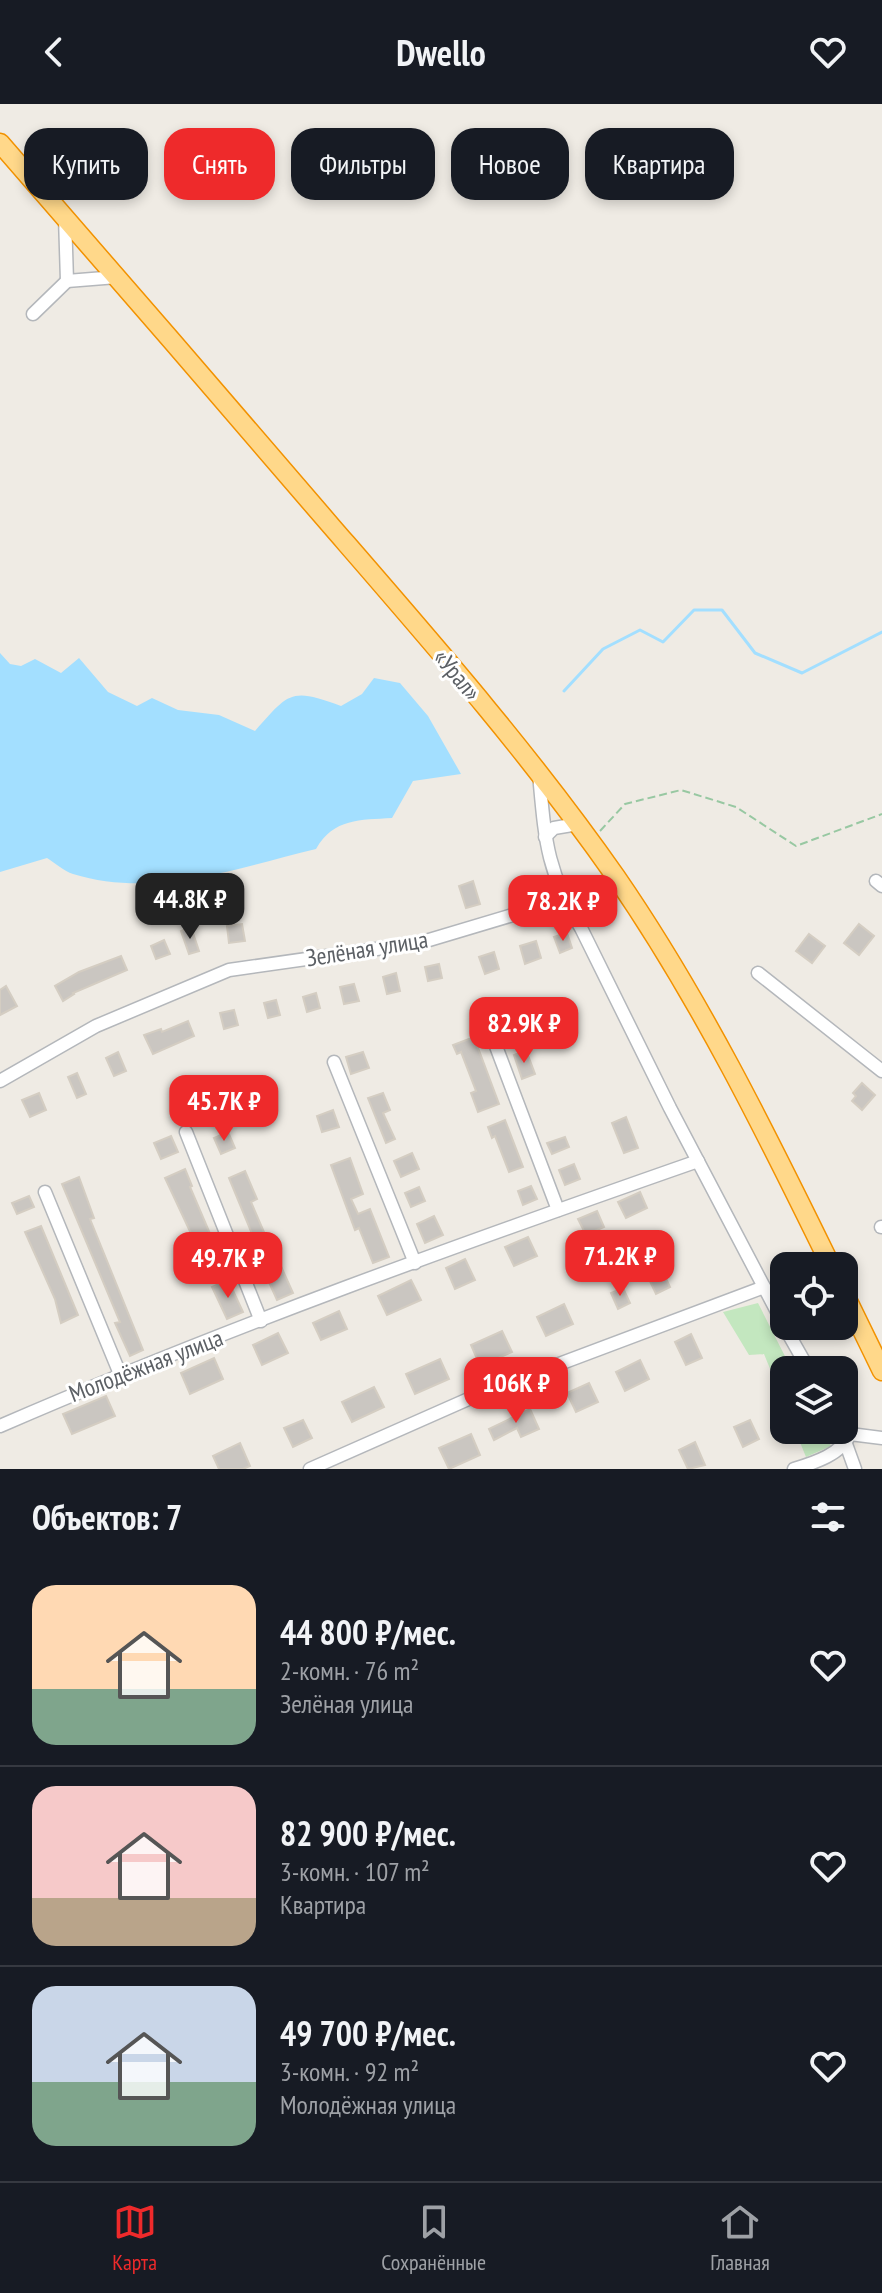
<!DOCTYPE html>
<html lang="ru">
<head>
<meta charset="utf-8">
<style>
	body { margin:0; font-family:"PT Sans Narrow",sans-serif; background:#20242c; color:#f1f3f6; height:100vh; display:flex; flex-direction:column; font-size:30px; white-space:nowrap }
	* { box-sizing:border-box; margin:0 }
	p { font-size:26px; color:#9ea1a6 }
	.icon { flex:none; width:44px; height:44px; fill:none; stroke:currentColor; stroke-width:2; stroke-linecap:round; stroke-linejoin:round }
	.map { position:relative; height:1365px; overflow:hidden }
	.details { display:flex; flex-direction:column; background:#171b24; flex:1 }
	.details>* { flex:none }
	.top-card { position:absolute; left:24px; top:24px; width:834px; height:72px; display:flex; gap:16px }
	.controls { position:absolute; left:770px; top:1148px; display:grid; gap:16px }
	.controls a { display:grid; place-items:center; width:88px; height:88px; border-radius:16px; background:#171b24; box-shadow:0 4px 12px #0003; font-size:40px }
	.price { position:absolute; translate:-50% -68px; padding:0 18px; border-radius:16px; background:#ee2a2b; color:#fff; font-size:26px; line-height:52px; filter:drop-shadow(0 2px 4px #0008) }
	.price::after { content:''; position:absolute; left:50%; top:48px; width:24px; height:18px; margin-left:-12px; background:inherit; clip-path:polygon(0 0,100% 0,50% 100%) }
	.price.on { background:#222; color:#fff }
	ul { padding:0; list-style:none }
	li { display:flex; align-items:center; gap:24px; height:200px; padding:0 32px }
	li+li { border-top:2px solid #363941 }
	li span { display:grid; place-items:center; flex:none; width:224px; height:160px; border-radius:24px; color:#555 }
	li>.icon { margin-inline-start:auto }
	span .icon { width:96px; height:96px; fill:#fffc; stroke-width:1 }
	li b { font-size:34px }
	h2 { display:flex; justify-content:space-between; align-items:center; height:96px; padding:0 32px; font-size:34px }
	.tag { padding:0 28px; border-radius:24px; background:#171b24; box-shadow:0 4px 12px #0003; font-size:28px; line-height:72px }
	.tag.on { background:#ee2a2b; color:#fff }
	header { display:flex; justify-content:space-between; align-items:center; height:104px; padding:0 32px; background:#171b24; font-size:36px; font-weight:600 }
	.tabs { display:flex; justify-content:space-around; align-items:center; height:112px; border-top:2px solid #363941; background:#171b24; font-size:22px; color:#9ea1a6 }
	.tabs a { display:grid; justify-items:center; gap:4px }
	.tabs .on { color:#ee2a2b }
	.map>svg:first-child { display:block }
	.green { fill:#c3e7bf }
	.water { fill:#a3dfff }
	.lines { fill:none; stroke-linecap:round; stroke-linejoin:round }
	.stream { stroke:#a3dfff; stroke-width:3 }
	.building { fill:#cac6c1; stroke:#d4cdc2; stroke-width:2 }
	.minor-casing { stroke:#b4b7bb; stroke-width:15 }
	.highway-casing { stroke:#f29200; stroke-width:21 }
	.path { stroke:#98c8a2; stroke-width:2; stroke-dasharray:8 4; stroke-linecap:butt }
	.minor { stroke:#fff; stroke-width:12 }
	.highway { stroke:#ffd88a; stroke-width:18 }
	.labels { text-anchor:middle; stroke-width:6; stroke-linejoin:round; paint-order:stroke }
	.street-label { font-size:24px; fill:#5c6065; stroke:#fff }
</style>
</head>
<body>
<header><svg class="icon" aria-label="back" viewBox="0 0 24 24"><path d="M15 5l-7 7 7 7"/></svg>Dwello<svg class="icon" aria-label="heart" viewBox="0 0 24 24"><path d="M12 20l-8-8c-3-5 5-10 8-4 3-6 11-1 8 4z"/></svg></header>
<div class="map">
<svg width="882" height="1365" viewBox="0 0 882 1365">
	<rect width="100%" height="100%" fill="#efebe4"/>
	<!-- green -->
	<g class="green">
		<polygon points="758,1199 792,1266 784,1266 784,1299 764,1250 749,1251 723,1208"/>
		<polygon points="795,1326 822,1326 831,1342 806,1353"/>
	</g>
	<!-- water -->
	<path class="water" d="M0,549L10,560L21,562L35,555L61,569L79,554L108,588L137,602L152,594L178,606L219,611L255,627C289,589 290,583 341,602L362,590L374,574L400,579L428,612L461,670L413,677L392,714C360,716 334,714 316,745C237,764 155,795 73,770C64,767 55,759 47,754L0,768Z"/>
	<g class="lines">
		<!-- stream -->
		<polyline class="stream" points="564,587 603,545 640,526 663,538 694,506 722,506 755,549 802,569 882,528"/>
	</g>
	<!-- building -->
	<g class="building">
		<polygon points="473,777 480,800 466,804 459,782"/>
		<polygon points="242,820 245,837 229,839 227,822"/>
		<polygon points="859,820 874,832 859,851 844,839"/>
		<polygon points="191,823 199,847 189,850 181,827"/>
		<polygon points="567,829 572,844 560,849 554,833"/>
		<polygon points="809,830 825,842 812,859 796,847"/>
		<polygon points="164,836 170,850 156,855 151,842"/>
		<polygon points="536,837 541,854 525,860 520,842"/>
		<polygon points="494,848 499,865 485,870 479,853"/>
		<polygon points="121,852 127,866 73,889 74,890 63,897 55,882 79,868"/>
		<polygon points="439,860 442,874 428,877 425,863"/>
		<polygon points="396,869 400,887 387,890 383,873"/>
		<polygon points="354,880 359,897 344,900 340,883"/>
		<polygon points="6,882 17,902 0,911 0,886"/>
		<polygon points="316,889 320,904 307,908 303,893"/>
		<polygon points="276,896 280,911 268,914 264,899"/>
		<polygon points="234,906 238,921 224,925 220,909"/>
		<polygon points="188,917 194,932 153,950 144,931 161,925 162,928"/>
		<polygon points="474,933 499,1000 478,1008 471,989 476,987 461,948 457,950 453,941"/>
		<polygon points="526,946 535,970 522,975 514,951"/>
		<polygon points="118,948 126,967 114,972 106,954"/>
		<polygon points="363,948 369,964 351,970 346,953"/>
		<polygon points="77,969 86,990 77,994 68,973"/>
		<polygon points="862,979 875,991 862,1006 852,997 856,992 853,989"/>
		<polygon points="39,989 46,1006 30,1013 22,996"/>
		<polygon points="383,989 390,1006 383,1009 395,1035 386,1039 368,994"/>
		<polygon points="220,998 224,1010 206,1017 201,1005"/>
		<polygon points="333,1006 339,1023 322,1028 317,1012"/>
		<polygon points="626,1013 638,1044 624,1049 612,1019"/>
		<polygon points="505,1016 523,1063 509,1068 495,1032 492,1034 488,1023"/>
		<polygon points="228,1028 235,1044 221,1050 214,1034"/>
		<polygon points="171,1032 178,1048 161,1055 154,1039"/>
		<polygon points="565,1033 569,1043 552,1050 547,1039"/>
		<polygon points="412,1049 419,1065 401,1073 394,1057"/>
		<polygon points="350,1054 363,1090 351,1095 358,1110 370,1105 389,1153 373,1159 359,1124 355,1126 331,1061"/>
		<polygon points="574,1060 580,1075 565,1081 559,1066"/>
		<polygon points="185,1065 192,1082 190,1083 223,1160 205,1168 192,1139 195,1138 165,1074"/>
		<polygon points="245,1067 257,1095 251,1098 270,1142 259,1147 229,1074"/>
		<polygon points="79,1073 94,1114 90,1115 143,1246 130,1252 115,1219 120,1218 62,1080"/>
		<polygon points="531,1082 537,1095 523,1101 518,1087"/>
		<polygon points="419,1083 425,1097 411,1103 405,1089"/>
		<polygon points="640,1088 647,1104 626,1114 618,1098"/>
		<polygon points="29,1092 34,1103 17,1110 12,1099"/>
		<polygon points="597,1107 604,1123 586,1131 578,1115"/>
		<polygon points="434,1112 443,1131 425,1139 417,1120"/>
		<polygon points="41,1122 78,1211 61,1219 55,1195 25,1128"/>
		<polygon points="528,1133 537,1152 514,1162 505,1143"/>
		<polygon points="465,1155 475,1176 455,1185 446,1164"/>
		<polygon points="279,1158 293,1189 277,1196 263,1165"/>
		<polygon points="662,1166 670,1183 656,1190 648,1173"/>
		<polygon points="228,1176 243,1208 227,1215 212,1183"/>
		<polygon points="411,1176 421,1196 387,1211 378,1192"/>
		<polygon points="623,1184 630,1199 618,1205 611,1189"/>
		<polygon points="564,1200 573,1220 546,1232 537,1213"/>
		<polygon points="339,1207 347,1225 321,1236 313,1219"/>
		<polygon points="502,1227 512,1248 480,1262 471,1241"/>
		<polygon points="278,1229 288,1249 262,1261 253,1241"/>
		<polygon points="691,1230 702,1254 686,1261 675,1238"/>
		<polygon points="214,1254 223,1275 190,1290 181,1269"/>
		<polygon points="440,1255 449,1275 415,1290 406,1270"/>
		<polygon points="640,1256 649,1275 625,1287 616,1268"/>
		<polygon points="589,1279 598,1298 576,1308 567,1289"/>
		<polygon points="374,1283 384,1303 352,1318 342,1298"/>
		<polygon points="106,1292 115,1312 72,1330 63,1310"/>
		<polygon points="530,1305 539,1325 521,1333 517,1324 494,1336 489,1325"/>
		<polygon points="303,1316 312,1334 293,1343 284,1324"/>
		<polygon points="750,1316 759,1335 743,1343 734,1323"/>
		<polygon points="471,1330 480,1351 449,1365 439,1344"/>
		<polygon points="695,1338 705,1361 688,1365 679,1346"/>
		<polygon points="240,1339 250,1362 243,1365 219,1365 213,1352"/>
	</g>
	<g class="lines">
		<!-- minor casing -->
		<g class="minor-casing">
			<g id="minor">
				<polyline points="65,113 67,177 117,173"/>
				<polyline points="33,210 67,177"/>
				<path d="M539,670C545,734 546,767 581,824L670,1004L784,1221"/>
				<polyline points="545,733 554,724 578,720"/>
				<polyline points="876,777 882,782"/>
				<polyline points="758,869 882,967"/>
				<polyline points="494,937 558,1106"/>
				<polyline points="334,958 415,1159"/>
				<polyline points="0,977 96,922 229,866 419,839 563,796"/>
				<polyline points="186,1028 261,1217"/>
				<polyline points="45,1088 120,1270"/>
				<polyline points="881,1123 882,1123"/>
				<polyline points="784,1222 809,1266"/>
				<path d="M0,1322C228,1223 463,1139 698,1057"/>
				<polyline points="844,1322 850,1330 882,1334"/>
				<polyline points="846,1340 855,1365"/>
				<polyline points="310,1365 482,1289 764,1183"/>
				<path d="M794,1365C814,1359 842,1350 850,1330"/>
			</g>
		</g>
		<!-- highway casing -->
		<g class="highway-casing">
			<g id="highway">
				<path d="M0,39C111,166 222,295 332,423C430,536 530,650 616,773C700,895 766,1029 831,1162"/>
				<polyline points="844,1189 882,1267"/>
			</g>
		</g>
		<!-- path -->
		<polyline class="path" points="600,727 625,700 681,686 736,703 796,742 882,710"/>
		<!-- minor -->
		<use href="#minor" class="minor"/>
		<!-- highway -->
		<use href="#highway" class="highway"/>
	</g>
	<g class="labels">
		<!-- street labels -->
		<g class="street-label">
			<text transform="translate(457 571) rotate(50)" y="8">«Урал»</text>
			<text transform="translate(367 845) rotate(-9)" y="8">Зелёная улица</text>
			<text transform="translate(146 1262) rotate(-21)" y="8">Молодёжная улица</text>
		</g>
	</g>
</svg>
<div class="controls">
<a><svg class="icon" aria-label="locate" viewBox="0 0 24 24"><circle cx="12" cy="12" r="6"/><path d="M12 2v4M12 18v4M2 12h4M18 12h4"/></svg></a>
<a><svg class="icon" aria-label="layers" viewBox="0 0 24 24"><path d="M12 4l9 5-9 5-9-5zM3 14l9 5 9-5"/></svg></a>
</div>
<b class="price on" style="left:190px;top:837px">44.8K ₽</b>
<b class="price" style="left:563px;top:839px">78.2K ₽</b>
<b class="price" style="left:524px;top:961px">82.9K ₽</b>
<b class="price" style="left:224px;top:1039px">45.7K ₽</b>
<b class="price" style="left:620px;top:1194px">71.2K ₽</b>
<b class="price" style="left:228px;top:1196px">49.7K ₽</b>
<b class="price" style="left:516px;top:1321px">106K ₽</b>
<div class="top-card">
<a class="tag">Купить</a>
<a class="tag on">Снять</a>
<a class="tag">Фильтры</a>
<a class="tag">Новое</a>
<a class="tag">Квартира</a>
</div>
</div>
<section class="details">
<h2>Объектов: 7<svg class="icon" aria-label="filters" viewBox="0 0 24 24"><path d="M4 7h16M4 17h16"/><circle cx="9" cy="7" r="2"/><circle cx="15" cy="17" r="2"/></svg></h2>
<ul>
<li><span style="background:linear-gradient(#ffd9b3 65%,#7fa58c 0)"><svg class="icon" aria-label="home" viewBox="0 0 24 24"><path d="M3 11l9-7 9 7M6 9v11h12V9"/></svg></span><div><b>44 800 ₽/мес.</b><p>2-комн. · 76 m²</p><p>Зелёная улица</p></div><svg class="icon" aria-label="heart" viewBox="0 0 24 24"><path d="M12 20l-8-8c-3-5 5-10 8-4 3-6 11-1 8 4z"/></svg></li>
<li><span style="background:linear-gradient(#f6c9c9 70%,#b9a48a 0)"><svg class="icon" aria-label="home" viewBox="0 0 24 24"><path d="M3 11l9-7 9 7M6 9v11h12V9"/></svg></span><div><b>82 900 ₽/мес.</b><p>3-комн. · 107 m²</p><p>Квартира</p></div><svg class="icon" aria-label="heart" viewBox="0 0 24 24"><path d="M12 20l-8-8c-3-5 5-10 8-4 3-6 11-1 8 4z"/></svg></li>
<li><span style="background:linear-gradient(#c9d6e8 60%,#7fa58c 0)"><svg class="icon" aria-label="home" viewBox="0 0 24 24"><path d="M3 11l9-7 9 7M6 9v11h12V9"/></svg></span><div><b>49 700 ₽/мес.</b><p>3-комн. · 92 m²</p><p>Молодёжная улица</p></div><svg class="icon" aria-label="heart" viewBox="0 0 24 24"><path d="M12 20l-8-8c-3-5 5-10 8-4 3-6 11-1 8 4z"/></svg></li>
</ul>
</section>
<nav class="tabs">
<a class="on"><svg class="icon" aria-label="map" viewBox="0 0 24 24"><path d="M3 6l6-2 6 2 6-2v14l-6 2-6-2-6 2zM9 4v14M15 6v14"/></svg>Карта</a>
<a><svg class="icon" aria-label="saved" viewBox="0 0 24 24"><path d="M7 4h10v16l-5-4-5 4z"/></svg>Сохранённые</a>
<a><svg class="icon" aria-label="home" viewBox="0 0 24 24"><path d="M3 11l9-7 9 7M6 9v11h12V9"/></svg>Главная</a>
</nav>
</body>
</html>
